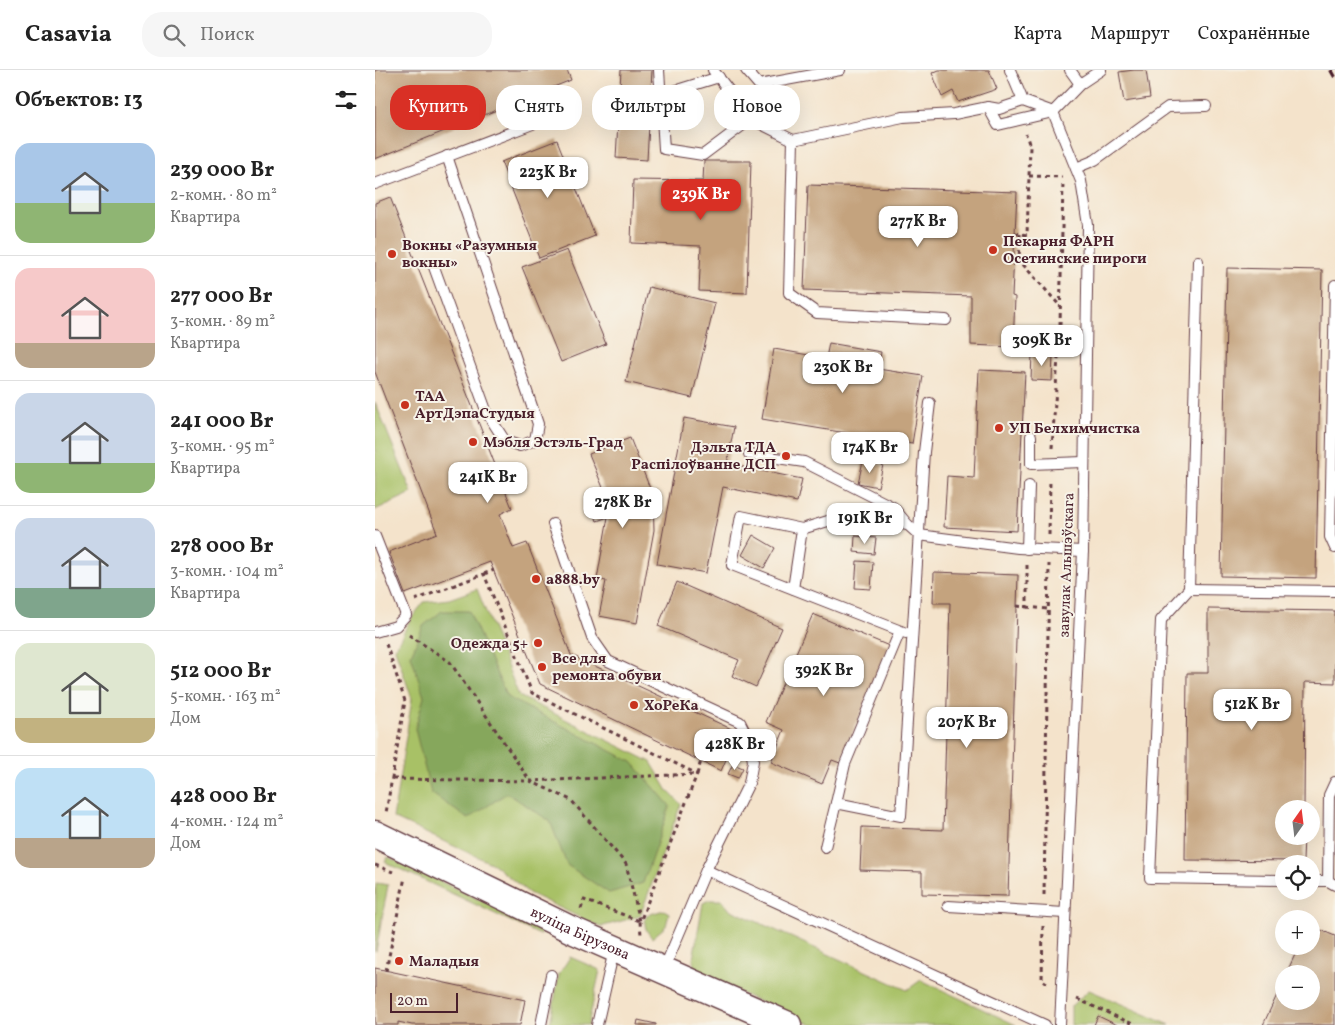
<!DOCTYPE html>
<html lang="ru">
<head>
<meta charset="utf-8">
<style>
	body { margin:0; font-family:Vollkorn,serif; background:#f6f6f6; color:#222; height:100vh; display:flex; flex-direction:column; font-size:19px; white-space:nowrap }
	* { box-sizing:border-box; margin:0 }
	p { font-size:16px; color:#767676 }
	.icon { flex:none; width:28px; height:28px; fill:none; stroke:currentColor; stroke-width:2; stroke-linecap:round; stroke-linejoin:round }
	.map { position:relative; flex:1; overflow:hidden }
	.details { display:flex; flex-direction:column; background:#fff; width:375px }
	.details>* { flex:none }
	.banner { position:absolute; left:15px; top:15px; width:475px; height:45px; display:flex; gap:10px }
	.needle { width:32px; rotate:14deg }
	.tools { position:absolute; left:900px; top:730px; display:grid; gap:10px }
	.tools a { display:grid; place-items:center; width:45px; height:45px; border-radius:50%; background:#fff; box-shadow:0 5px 20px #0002; font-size:25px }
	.scale { position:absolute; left:15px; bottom:12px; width:68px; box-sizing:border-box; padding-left:5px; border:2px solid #4a1f2b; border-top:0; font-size:14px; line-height:18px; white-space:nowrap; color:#4a1f2b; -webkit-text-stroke:4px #f7f3e8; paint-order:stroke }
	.price { position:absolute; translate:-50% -42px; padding:0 11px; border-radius:10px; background:#fff; color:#222; font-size:16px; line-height:32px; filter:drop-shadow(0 1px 2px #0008) }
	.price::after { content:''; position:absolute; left:50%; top:30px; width:15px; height:11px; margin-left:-8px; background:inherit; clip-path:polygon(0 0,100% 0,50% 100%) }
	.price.current { background:#d93025; color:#fff }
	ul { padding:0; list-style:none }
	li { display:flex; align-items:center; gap:15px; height:125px; padding:0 15px }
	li+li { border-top:1px solid #e0e0e0 }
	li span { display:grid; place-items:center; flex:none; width:140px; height:100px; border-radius:15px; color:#555 }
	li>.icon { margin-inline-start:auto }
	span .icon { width:60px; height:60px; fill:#fffc; stroke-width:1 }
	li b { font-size:21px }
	h2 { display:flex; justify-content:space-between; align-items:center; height:60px; padding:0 15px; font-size:21px }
	.pill { padding:0 18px; border-radius:20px; background:#fff; box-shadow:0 5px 20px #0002; font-size:18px; line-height:45px }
	.pill.current { background:#d93025; color:#fff }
	header { display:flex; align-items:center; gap:30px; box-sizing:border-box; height:70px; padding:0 25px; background:#fff; border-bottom:1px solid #e0e0e0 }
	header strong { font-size:24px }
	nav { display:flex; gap:28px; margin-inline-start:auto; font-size:18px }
	.search { width:350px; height:45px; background:#f6f6f6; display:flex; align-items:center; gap:12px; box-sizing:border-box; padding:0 18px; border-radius:20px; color:#767676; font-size:19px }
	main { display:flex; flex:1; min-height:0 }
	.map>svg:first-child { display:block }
	.green { fill:#a8c166; stroke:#797048 }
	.forest { fill:#86a75b; stroke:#686343 }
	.building { fill:#c4a37e }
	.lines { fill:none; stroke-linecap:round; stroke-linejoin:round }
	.service-casing { stroke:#643c43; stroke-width:12 }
	.tertiary-casing { stroke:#643c43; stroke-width:29 }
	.path { stroke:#643c43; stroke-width:3; stroke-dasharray:4 4; stroke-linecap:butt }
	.service { stroke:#fff; stroke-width:10 }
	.tertiary { stroke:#fff; stroke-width:26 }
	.rail { stroke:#4a1f2b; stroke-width:4; stroke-dasharray:8 4; stroke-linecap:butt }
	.poi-dot { fill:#c8321e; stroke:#f7f3e8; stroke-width:2 }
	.labels { text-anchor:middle; stroke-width:4; stroke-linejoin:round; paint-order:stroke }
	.poi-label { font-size:15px; font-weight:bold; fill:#4a1f2b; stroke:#f7f3e8; text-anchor:start }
	.street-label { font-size:15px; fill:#4a1f2b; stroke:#f7f3e8 }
</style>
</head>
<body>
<header>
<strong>Casavia</strong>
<div class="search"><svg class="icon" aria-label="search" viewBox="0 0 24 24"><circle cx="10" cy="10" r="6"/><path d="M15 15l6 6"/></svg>Поиск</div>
<nav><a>Карта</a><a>Маршрут</a><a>Сохранённые</a></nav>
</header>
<main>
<section class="details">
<h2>Объектов: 13<svg class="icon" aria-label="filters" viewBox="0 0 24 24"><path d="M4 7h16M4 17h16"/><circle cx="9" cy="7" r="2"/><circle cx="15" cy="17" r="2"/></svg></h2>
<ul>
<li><span style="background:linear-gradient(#a9c7e8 60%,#8fb573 0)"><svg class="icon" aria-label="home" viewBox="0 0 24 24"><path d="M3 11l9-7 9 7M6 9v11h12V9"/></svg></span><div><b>239 000 Br</b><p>2-комн. · 80 m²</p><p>Квартира</p></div></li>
<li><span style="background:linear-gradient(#f6c9c9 75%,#b9a48a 0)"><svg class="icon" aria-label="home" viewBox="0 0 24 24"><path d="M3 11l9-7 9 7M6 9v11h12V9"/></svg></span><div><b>277 000 Br</b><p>3-комн. · 89 m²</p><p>Квартира</p></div></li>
<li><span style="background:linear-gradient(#c9d6e8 70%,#8fb573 0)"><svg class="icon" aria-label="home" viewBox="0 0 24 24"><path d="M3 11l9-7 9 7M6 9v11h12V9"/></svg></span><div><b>241 000 Br</b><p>3-комн. · 95 m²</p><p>Квартира</p></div></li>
<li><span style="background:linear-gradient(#c9d6e8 70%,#7fa58c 0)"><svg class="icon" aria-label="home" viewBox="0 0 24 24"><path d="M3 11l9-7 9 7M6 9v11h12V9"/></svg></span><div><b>278 000 Br</b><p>3-комн. · 104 m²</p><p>Квартира</p></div></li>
<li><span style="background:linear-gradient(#dfe7d0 75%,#c2b280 0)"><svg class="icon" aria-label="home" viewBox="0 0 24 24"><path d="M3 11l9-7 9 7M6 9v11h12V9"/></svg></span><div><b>512 000 Br</b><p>5-комн. · 163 m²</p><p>Дом</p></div></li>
<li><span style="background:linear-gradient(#bfe0f5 70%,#b9a48a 0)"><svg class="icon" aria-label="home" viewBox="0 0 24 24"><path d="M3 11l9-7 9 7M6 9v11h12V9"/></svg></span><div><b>428 000 Br</b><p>4-комн. · 124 m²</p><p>Дом</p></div></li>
</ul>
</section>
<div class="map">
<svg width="960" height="955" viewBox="0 0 960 955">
	<rect width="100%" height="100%" fill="#f7f3e8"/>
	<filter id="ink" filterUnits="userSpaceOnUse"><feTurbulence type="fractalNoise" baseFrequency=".02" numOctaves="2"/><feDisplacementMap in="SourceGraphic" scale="10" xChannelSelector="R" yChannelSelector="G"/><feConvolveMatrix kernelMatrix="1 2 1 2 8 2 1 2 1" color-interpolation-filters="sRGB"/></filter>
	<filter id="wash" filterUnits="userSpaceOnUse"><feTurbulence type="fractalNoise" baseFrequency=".0096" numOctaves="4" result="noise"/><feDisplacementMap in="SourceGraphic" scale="20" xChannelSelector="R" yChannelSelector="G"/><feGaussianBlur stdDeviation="1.12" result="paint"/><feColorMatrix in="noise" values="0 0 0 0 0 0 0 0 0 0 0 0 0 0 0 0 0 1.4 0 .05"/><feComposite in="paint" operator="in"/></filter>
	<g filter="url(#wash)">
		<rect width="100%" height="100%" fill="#f4e3cb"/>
		<!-- green -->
		<g class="green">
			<polygon points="0,332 37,423 0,440"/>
			<polygon points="102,519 144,626 276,692 293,721 306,734 265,846 225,857 154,823 118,794 18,748 37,629 20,579 35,550 49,532 74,529"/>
			<polygon points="13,787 167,859 165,865 10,792"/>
			<polygon points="1,813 13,815 1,881 0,881"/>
			<polygon points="334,830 347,830 354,839 532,920 546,910 641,955 437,955 325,905 319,898 318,889 328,833"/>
			<path d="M289,840L294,843L291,856L277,868C270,859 268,855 272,845Z"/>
			<polygon points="195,887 225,900 213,955 175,955 184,904"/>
			<polygon points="714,920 795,955 696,955 696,936"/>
		</g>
		<!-- forest -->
		<polygon class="forest" points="67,541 94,541 132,627 257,692 295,736 268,813 234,823 192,795 175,751 132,723 93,749 56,723 40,659 49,627 36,585 48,556"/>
		<g id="blocks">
			<!-- building -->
			<g class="building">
				<polygon points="0,0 192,0 196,10 0,89"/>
				<polygon points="246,0 277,0 272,90 241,88"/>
				<polygon points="564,0 614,0 622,19 583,32 578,21 567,27 557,3"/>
				<polygon points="759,0 771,0 775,28 749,32 744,2"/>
				<polygon points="182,70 220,166 164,188 126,92"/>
				<polygon points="329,91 376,91 372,223 324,221 326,176 256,173 258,110 328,111"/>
				<polygon points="433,115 642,122 637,226 640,227 638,277 596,275 596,226 429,220"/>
				<polygon points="15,127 137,438 125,444 138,478 152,473 196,585 363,662 346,701 165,614 115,492 30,524 14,482 62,463 0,302 0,133"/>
				<polygon points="192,180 231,274 186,292 147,197"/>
				<polygon points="852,198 947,200 941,508 846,506"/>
				<polygon points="274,217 340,233 317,328 251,312"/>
				<polygon points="454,273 506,282 503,299 548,306 537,374 387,349 399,279 451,288"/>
				<polygon points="657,283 678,284 677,311 656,310"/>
				<polygon points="604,300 650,302 642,461 569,457 572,406 599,408"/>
				<polygon points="309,348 359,357 352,394 427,409 422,432 348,417 331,503 282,494"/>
				<polygon points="255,368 278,426 279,460 262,553 224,546 231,511 222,509 233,447 222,451 213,426 229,420 214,384"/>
				<polygon points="488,391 508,395 503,417 483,413"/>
				<polygon points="378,465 400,478 389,498 367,485"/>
				<polygon points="480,466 501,468 499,484 479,482"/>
				<polygon points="482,491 498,492 496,519 480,518"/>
				<polygon points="559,502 643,505 633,826 547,824 547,802 485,800 487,757 568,760 575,533 558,533"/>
				<polygon points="302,512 407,558 381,617 357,606 364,590 283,556"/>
				<polygon points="833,539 960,541 960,613 930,612 929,739 909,739 909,766 929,766 928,791 810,790 812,603 833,603"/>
				<polygon points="438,544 514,576 465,693 457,690 447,714 396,692 409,660 391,652"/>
				<polygon points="358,694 368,698 363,708 353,704"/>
				<polygon points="936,856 960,866 960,955 888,955 909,910 909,931 936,931 936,904 911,904 924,876 936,876"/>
				<polygon points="0,898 150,930 145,955 37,955 23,952 23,955 0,955"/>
				<polygon points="723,946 742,955 719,955"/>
				<polygon points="263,950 281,954 281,955 262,955"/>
			</g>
		</g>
	</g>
	<g filter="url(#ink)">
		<use href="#blocks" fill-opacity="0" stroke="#643c43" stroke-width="1"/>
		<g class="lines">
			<!-- service casing -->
			<g class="service-casing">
				<g id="service">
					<polyline points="284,0 289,79 328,85 376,49"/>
					<polyline points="338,0 376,49 418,70 528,47 579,44 613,37 624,39 648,31 678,42"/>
					<polyline points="371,0 384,15 465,0"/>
					<polyline points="635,0 648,31"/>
					<polyline points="695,0 705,14"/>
					<polyline points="286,25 344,7"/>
					<polyline points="613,37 623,55 678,42 705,14 726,0"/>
					<polyline points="678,42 706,111 713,155 708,481 685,955"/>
					<polyline points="418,70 414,223 442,243 571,250"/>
					<polyline points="701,98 720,90 793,37 831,36"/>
					<polyline points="0,114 168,50"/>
					<polyline points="823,191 814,519 786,550 775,808 909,810"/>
					<polyline points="59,197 112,343 130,371 145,376 160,370 163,354 72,86"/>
					<polyline points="960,215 955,467 960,478"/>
					<polyline points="667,271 710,273"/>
					<polyline points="656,366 656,394 708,392"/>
					<polyline points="374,384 429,392 518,437 533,455 544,465 643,478 708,481"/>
					<polyline points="178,454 217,568 233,591 365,652 374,670 378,691 374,713 331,800 289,899"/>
					<polyline points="427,459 469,446 533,455"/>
					<polyline points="0,466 31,545 21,556 0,562"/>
					<polyline points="652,479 654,416"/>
					<polyline points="418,519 427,459 366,446 357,495 531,563"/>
					<polyline points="814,519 960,521"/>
					<polyline points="525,561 470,694 461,733 526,746 549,382 555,333"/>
					<polyline points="960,712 954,725 953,811 960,815"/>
					<polyline points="450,777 461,733"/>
					<polyline points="331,800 670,955"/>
					<polyline points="936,811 953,811"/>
					<polyline points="573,836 690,843"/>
					<polyline points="166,955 176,905"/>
					<polyline points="222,955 239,880"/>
				</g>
			</g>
			<!-- tertiary casing -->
			<g class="tertiary-casing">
				<g id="tertiary">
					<path id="s1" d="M0,764L197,860L413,955"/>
				</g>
			</g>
			<!-- path -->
			<g class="path">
				<polyline points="654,106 687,107"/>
				<polyline points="640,163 652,165 655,77 651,64"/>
				<polyline points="645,164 644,190 686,237"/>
				<polyline points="685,255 688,112"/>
				<polyline points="677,378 683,287"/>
				<polyline points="674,465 675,409"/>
				<polyline points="109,504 119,500"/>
				<polyline points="40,530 109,504 157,623 322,704 265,852 266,865"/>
				<polyline points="642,536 652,537 652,495"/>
				<polyline points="652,537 672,539"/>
				<polyline points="34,565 75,592 155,711 196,730 251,794 265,851"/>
				<polyline points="11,574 30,631 11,743"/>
				<polyline points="18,709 155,711 322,704 326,691"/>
				<polyline points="0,795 18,802"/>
				<polyline points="669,825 674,494"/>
				<polyline points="206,839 209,830 265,851"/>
				<polyline points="668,856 667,910 672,913"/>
				<polyline points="11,901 30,807"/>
				<polyline points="702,929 760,955"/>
			</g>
			<!-- service -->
			<use href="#service" class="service"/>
			<!-- tertiary -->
			<use href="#tertiary" class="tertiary"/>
			<!-- rail -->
			<polyline class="rail" points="956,0 960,7"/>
		</g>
	</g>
	<!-- markers -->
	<g class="poi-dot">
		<circle cx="618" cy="180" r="5"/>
		<circle cx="17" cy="184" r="5"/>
		<circle cx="30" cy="335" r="5"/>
		<circle cx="624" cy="358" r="5"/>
		<circle cx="98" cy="372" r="5"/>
		<circle cx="411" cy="386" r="5"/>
		<circle cx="161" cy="509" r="5"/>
		<circle cx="163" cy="573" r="5"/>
		<circle cx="167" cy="597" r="5"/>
		<circle cx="259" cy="635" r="5"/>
		<circle cx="24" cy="891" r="5"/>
	</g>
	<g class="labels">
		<!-- poi labels -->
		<g class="poi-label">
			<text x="628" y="176">Пекарня ФАРН<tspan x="628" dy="17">Осетинские пироги</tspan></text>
			<text x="27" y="180">Вокны «Разумныя<tspan x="27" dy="17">вокны»</tspan></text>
			<text x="40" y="331">ТАА<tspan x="40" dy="17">АртДэпаСтудыя</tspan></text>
			<text x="634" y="363">УП Белхимчистка</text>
			<text x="108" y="377">Мэбля Эстэль-Град</text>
			<text x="401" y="382" text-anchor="end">Дэльта ТДА<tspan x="401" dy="17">Распілоўванне ДСП</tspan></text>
			<text x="171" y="514">a888.by</text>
			<text x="153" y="578" text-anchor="end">Одежда 5+</text>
			<text x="177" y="593">Все для<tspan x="177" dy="17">ремонта обуви</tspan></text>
			<text x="269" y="640">ХоРеКа</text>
			<text x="34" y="896">Маладыя</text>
		</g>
		<!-- street labels -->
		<g class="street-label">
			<text transform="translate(691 495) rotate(-88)" y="5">завулак Альшэўскага</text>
			<text dy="5" stroke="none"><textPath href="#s1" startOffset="228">вуліца Бірузова</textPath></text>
		</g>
	</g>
</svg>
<div class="tools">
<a><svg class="needle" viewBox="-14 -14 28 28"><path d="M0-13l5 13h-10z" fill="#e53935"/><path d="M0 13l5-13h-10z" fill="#767676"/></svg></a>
<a><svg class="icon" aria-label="locate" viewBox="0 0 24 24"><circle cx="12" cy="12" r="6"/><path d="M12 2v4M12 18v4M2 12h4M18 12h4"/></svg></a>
<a>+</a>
<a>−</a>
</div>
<div class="scale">20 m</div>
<b class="price" style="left:173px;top:129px">223K Br</b>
<b class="price current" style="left:326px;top:151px">239K Br</b>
<b class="price" style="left:543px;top:178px">277K Br</b>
<b class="price" style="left:667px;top:297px">309K Br</b>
<b class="price" style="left:468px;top:324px">230K Br</b>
<b class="price" style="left:495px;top:404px">174K Br</b>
<b class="price" style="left:113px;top:434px">241K Br</b>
<b class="price" style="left:248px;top:459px">278K Br</b>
<b class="price" style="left:490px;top:475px">191K Br</b>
<b class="price" style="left:449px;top:627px">392K Br</b>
<b class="price" style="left:877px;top:661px">512K Br</b>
<b class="price" style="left:592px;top:679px">207K Br</b>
<b class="price" style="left:360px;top:701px">428K Br</b>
<div class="banner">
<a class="pill current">Купить</a>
<a class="pill">Снять</a>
<a class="pill">Фильтры</a>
<a class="pill">Новое</a>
</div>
</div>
</main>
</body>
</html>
